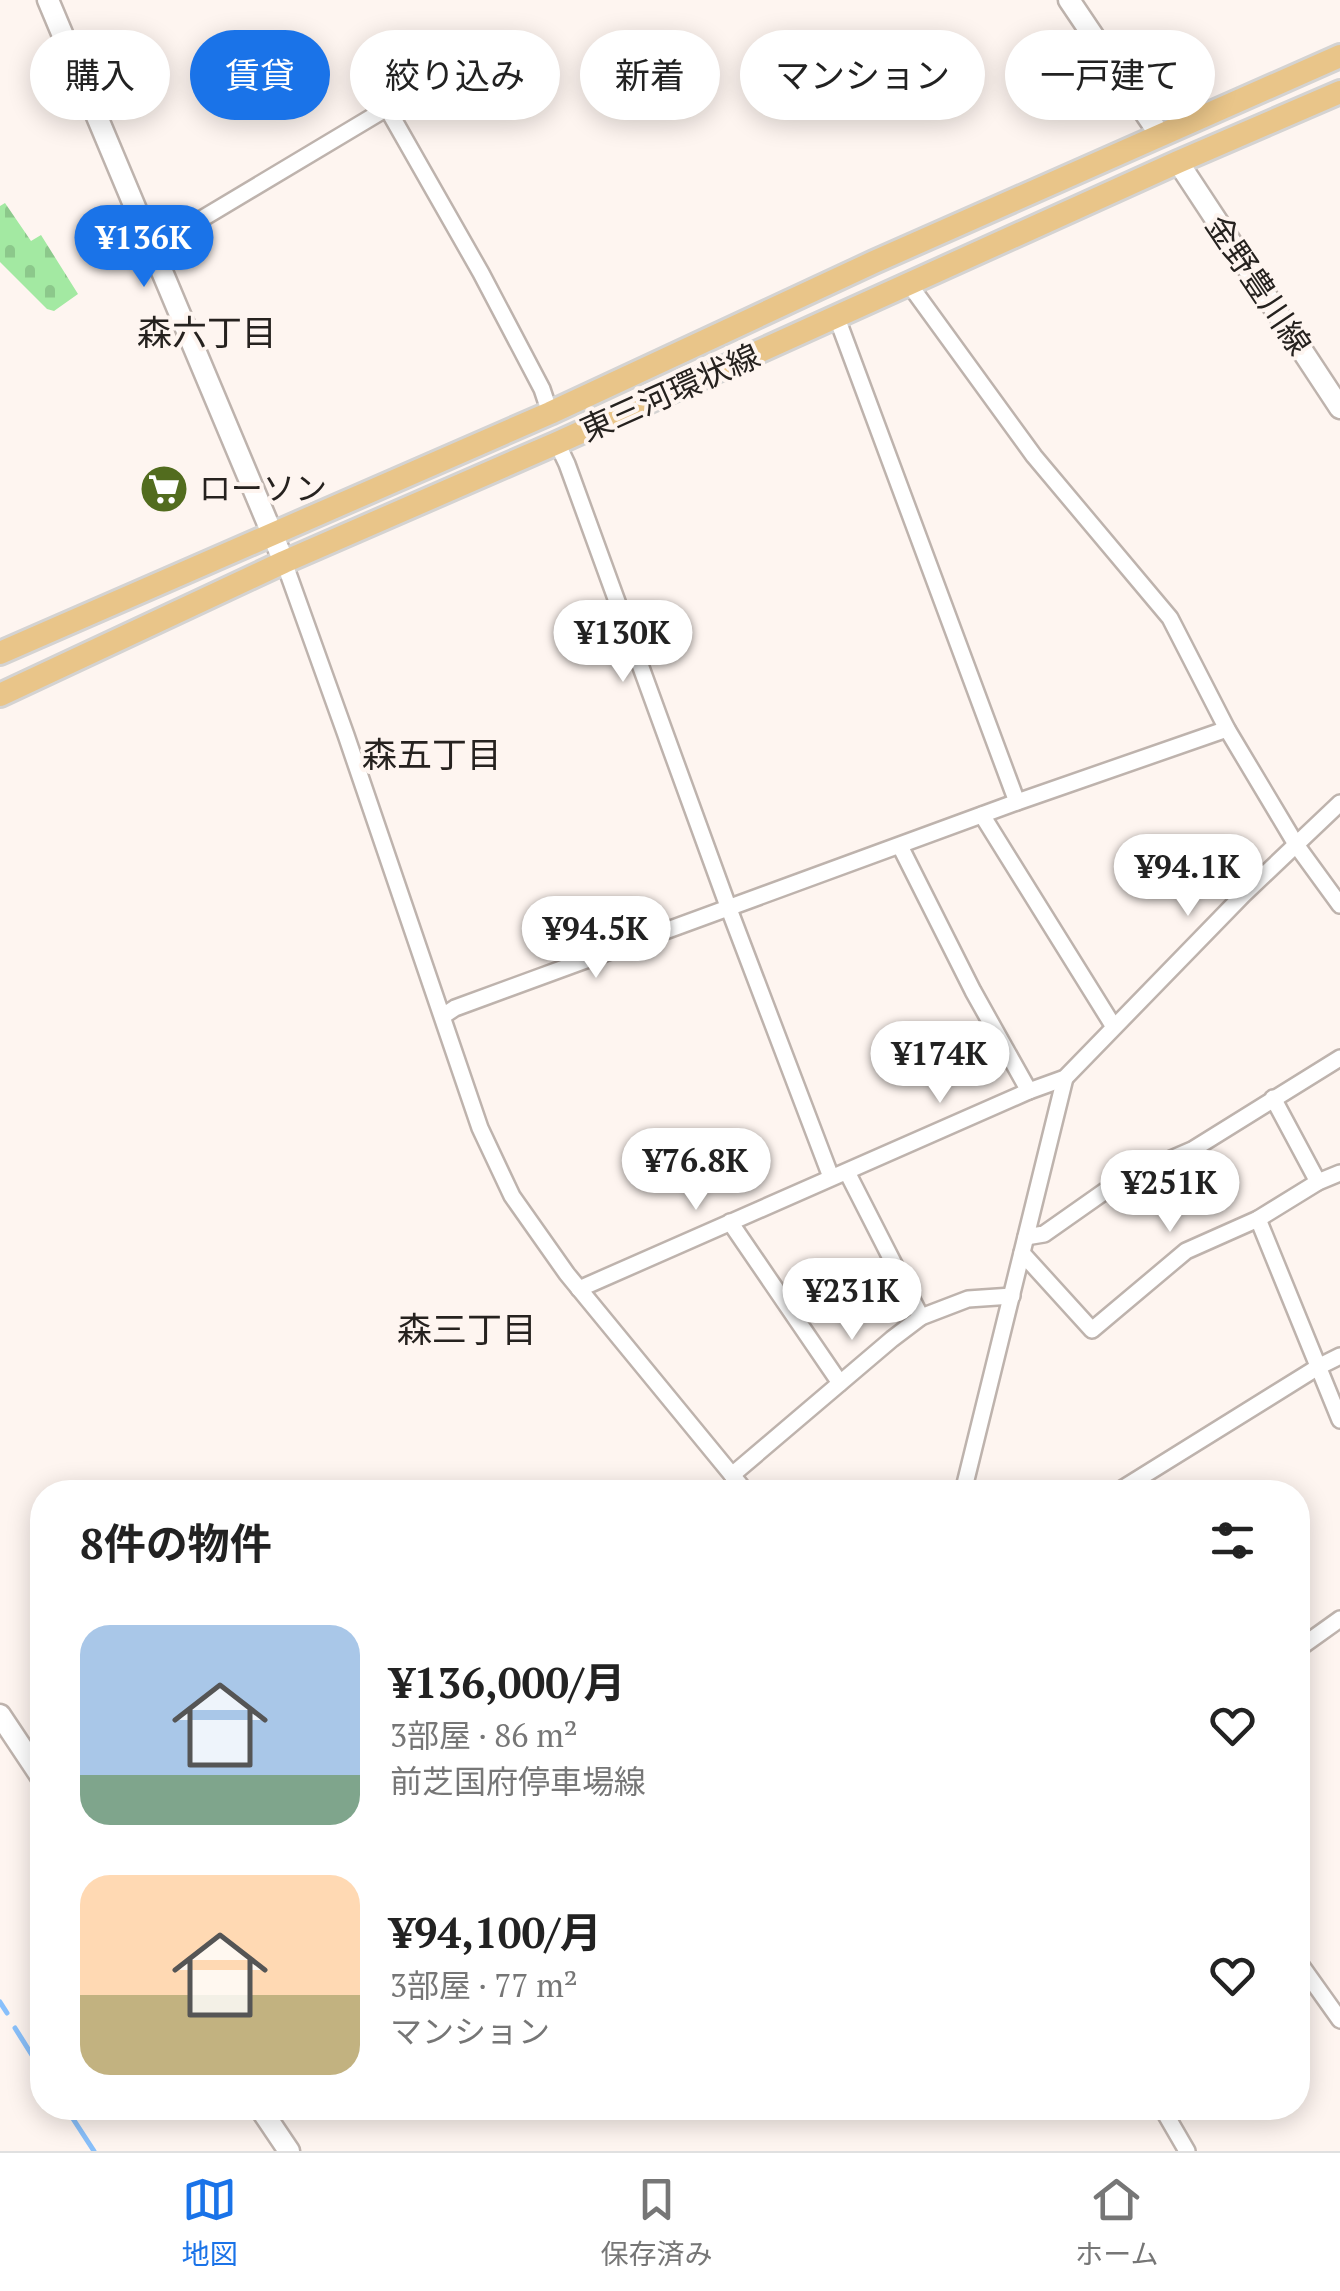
<!DOCTYPE html>
<html lang="ja">
<head>
<meta charset="utf-8">
<style>
	body { margin:0; font-family:"PT Serif","Noto Sans JP",serif; background:#f6f6f6; color:#222; height:100vh; display:flex; flex-direction:column; font-size:38px; white-space:nowrap }
	* { box-sizing:border-box; margin:0 }
	p { font-size:32px; color:#767676 }
	.icon { flex:none; width:55px; height:55px; fill:none; stroke:currentColor; stroke-width:2; stroke-linecap:round; stroke-linejoin:round }
	.map { position:relative; flex:1; overflow:hidden }
	.panel { position:absolute; left:30px; top:1480px; width:1280px; height:640px; display:flex; flex-direction:column; background:#fff; border-radius:40px; box-shadow:0 5px 25px #0003 }
	.panel>* { flex:none }
	.banner { position:absolute; left:30px; top:30px; width:1280px; height:90px; display:flex; gap:20px }
	.price { position:absolute; translate:-50% -85px; padding:0 22px; border-radius:35px; background:#fff; color:#222; font-size:32px; line-height:65px; filter:drop-shadow(0 2px 5px #0008) }
	.price::after { content:''; position:absolute; left:50%; top:60px; width:30px; height:22px; margin-left:-15px; background:inherit; clip-path:polygon(0 0,100% 0,50% 100%) }
	.price.current { background:#1a73e8; color:#fff }
	ul { padding:0; list-style:none }
	li { display:flex; align-items:center; gap:30px; height:250px; padding:0 50px }
	li span { display:grid; place-items:center; flex:none; width:280px; height:200px; border-radius:30px; color:#555 }
	li>.icon { margin-inline-start:auto }
	span .icon { width:120px; height:120px; fill:#fffc; stroke-width:1 }
	li b { font-size:42px }
	h2 { display:flex; justify-content:space-between; align-items:center; height:120px; padding:0 50px; font-size:42px }
	.tag { padding:0 35px; border-radius:45px; background:#fff; box-shadow:0 5px 25px #0003; font-size:35px; line-height:90px }
	.tag.current { background:#1a73e8; color:#fff }
	.tabs { display:flex; justify-content:space-around; align-items:center; height:140px; border-top:2px solid #e0e0e0; background:#fff; font-size:28px; color:#767676 }
	.tabs a { display:grid; justify-items:center; gap:5px }
	.tabs .current { color:#1a73e8 }
	.map>svg:first-child { display:block }
	.cemetery { fill:url(#cemetery-stones) }
	.lines { fill:none; stroke-linecap:round; stroke-linejoin:round }
	.stream { stroke:#89c0fb; stroke-width:5 }
	.street-casing { stroke:#beb3ad; stroke-width:20 }
	.secondary-casing { stroke:#beb3ad; stroke-width:25 }
	.primary-casing { stroke:#d4d3d2; stroke-width:28 }
	.street { stroke:#fff; stroke-width:15 }
	.secondary { stroke:#fff; stroke-width:20 }
	.primary { stroke:#e9c589; stroke-width:22 }
	.labels { text-anchor:middle; stroke-width:8; stroke-linejoin:round; paint-order:stroke }
	.street-label { font-size:32px; fill:#26221f; stroke:#fef5f0 }
	.poi-label { font-size:32px; fill:#26221f; stroke:#fef5f0; text-anchor:start }
	.neighbourhood-label { font-size:35px; fill:#26221f; stroke:#fef5f0 }
</style>
</head>
<body>
<div class="map">
<svg width="1340" height="2151" viewBox="0 0 1340 2151">
	<defs>
		<pattern id="cemetery-stones" width="16" height="16" patternUnits="userSpaceOnUse" patternTransform="scale(2.5)"><rect width="16" height="16" fill="#a3e9a2"/><path d="M2 7V4a2 2 0 0 1 4 0v3zM10 15v-3a2 2 0 0 1 4 0v3z" fill="#8cc88b"/></pattern>
	</defs>
	<rect width="100%" height="100%" fill="#fef5f0"/>
	<!-- cemetery -->
	<polygon class="cemetery" points="5,203 31,241 41,235 78,294 54,311 47,309 0,262 0,206"/>
	<g class="lines">
		<!-- stream -->
		<g class="stream">
			<polyline points="0,2002 7,2013"/>
			<polyline points="15,2028 42,2071"/>
			<polyline points="66,2108 94,2151"/>
		</g>
		<!-- street casing -->
		<g class="street-casing">
			<g id="street">
				<polyline points="153,248 387,108 481,273 542,389 550,413"/>
				<polyline points="909,284 1034,456 1170,618 1227,729 1297,846 1340,905"/>
				<polyline points="837,318 1017,802"/>
				<polyline points="557,443 567,464 729,909 831,1177"/>
				<polyline points="284,562 346,735 480,1128 512,1196 567,1274 746,1492"/>
				<polyline points="982,815 1114,1027"/>
				<polyline points="900,846 973,991 1029,1091"/>
				<polyline points="443,1016 455,1008 1017,802 1227,729"/>
				<polyline points="1273,1098 1318,1182"/>
				<polyline points="847,1172 921,1317"/>
				<polyline points="1258,1219 1340,1420"/>
				<polyline points="730,1222 840,1383"/>
				<polyline points="1026,1237 1044,1234 1118,1182 1192,1150 1340,1058"/>
				<polyline points="1022,1253 1092,1330 1186,1251 1258,1219 1318,1182 1340,1173"/>
				<polyline points="579,1289 1029,1091 1065,1078 1243,895 1340,803"/>
				<polyline points="732,1475 892,1339 921,1317 968,1299 1012,1296"/>
				<polyline points="963,1492 1065,1078"/>
				<polyline points="1117,1492 1318,1367 1340,1356"/>
				<polyline points="1298,1649 1340,1619"/>
				<polyline points="1298,1961 1340,2020"/>
				<polyline points="1162,2108 1187,2151"/>
			</g>
		</g>
		<!-- secondary casing -->
		<g class="secondary-casing">
			<g id="secondary">
				<polyline points="48,0 284,562"/>
				<polyline points="1069,0 1160,135"/>
				<polyline points="1178,162 1340,408"/>
				<polyline points="0,1715 42,1778"/>
				<polyline points="260,2108 289,2151"/>
			</g>
		</g>
		<!-- primary casing -->
		<g class="primary-casing">
			<g id="primary">
				<polyline points="0,653 550,413 874,262 1340,56"/>
				<polyline points="0,695 284,562 557,443 1178,162 1340,92"/>
			</g>
		</g>
		<!-- street -->
		<use href="#street" class="street"/>
		<!-- secondary -->
		<use href="#secondary" class="secondary"/>
		<!-- primary -->
		<use href="#primary" class="primary"/>
	</g>
	<!-- icons -->
	<defs>
		<g id="supermarket-disc" transform="scale(2.5)"><circle r="9.5" fill="#526c1e" stroke="#fef5f0"/><path d="M-6-5.5h2.5l.6 2H6L4.5 2H-2.5L-4.4-4H-6ZM-1.5 3.2a1.3 1.3 0 1 0 .1 0ZM3 3.2a1.3 1.3 0 1 0 .1 0Z" fill="#fff"/></g>
	</defs>
	<g fill-rule="evenodd">
		<use href="#supermarket-disc" x="164" y="489"/>
	</g>
	<g class="labels">
		<!-- street labels -->
		<g class="street-label">
			<text transform="translate(1258 285) rotate(56)" y="11">金野豊川線</text>
			<text transform="translate(670 393) rotate(-24)" y="11">東三河環状線</text>
		</g>
		<!-- poi labels -->
		<g class="poi-label">
			<text x="199" y="500">ローソン</text>
		</g>
		<!-- neighbourhood labels -->
		<g class="neighbourhood-label">
			<text x="207" y="345">森六丁目</text>
			<text x="432" y="767">森五丁目</text>
			<text x="467" y="1342">森三丁目</text>
		</g>
	</g>
</svg>
<b class="price current" style="left:144px;top:290px">¥136K</b>
<b class="price" style="left:623px;top:685px">¥130K</b>
<b class="price" style="left:1188px;top:919px">¥94.1K</b>
<b class="price" style="left:596px;top:981px">¥94.5K</b>
<b class="price" style="left:940px;top:1106px">¥174K</b>
<b class="price" style="left:696px;top:1213px">¥76.8K</b>
<b class="price" style="left:1170px;top:1235px">¥251K</b>
<b class="price" style="left:852px;top:1343px">¥231K</b>
<div class="banner">
<a class="tag">購入</a>
<a class="tag current">賃貸</a>
<a class="tag">絞り込み</a>
<a class="tag">新着</a>
<a class="tag">マンション</a>
<a class="tag">一戸建て</a>
</div>
<section class="panel">
<h2>8件の物件<svg class="icon" aria-label="filters" viewBox="0 0 24 24"><path d="M4 7h16M4 17h16"/><circle cx="9" cy="7" r="2"/><circle cx="15" cy="17" r="2"/></svg></h2>
<ul>
<li><span style="background:linear-gradient(#a9c7e8 75%,#7fa58c 0)"><svg class="icon" aria-label="home" viewBox="0 0 24 24"><path d="M3 11l9-7 9 7M6 9v11h12V9"/></svg></span><div><b>¥136,000/月</b><p>3部屋 · 86 m²</p><p>前芝国府停車場線</p></div><svg class="icon" aria-label="heart" viewBox="0 0 24 24"><path d="M12 20l-8-8c-3-5 5-10 8-4 3-6 11-1 8 4z"/></svg></li>
<li><span style="background:linear-gradient(#ffd9b3 60%,#c2b280 0)"><svg class="icon" aria-label="home" viewBox="0 0 24 24"><path d="M3 11l9-7 9 7M6 9v11h12V9"/></svg></span><div><b>¥94,100/月</b><p>3部屋 · 77 m²</p><p>マンション</p></div><svg class="icon" aria-label="heart" viewBox="0 0 24 24"><path d="M12 20l-8-8c-3-5 5-10 8-4 3-6 11-1 8 4z"/></svg></li>
</ul>
</section>
</div>
<nav class="tabs">
<a class="current"><svg class="icon" aria-label="map" viewBox="0 0 24 24"><path d="M3 6l6-2 6 2 6-2v14l-6 2-6-2-6 2zM9 4v14M15 6v14"/></svg>地図</a>
<a><svg class="icon" aria-label="saved" viewBox="0 0 24 24"><path d="M7 4h10v16l-5-4-5 4z"/></svg>保存済み</a>
<a><svg class="icon" aria-label="home" viewBox="0 0 24 24"><path d="M3 11l9-7 9 7M6 9v11h12V9"/></svg>ホーム</a>
</nav>
</body>
</html>
